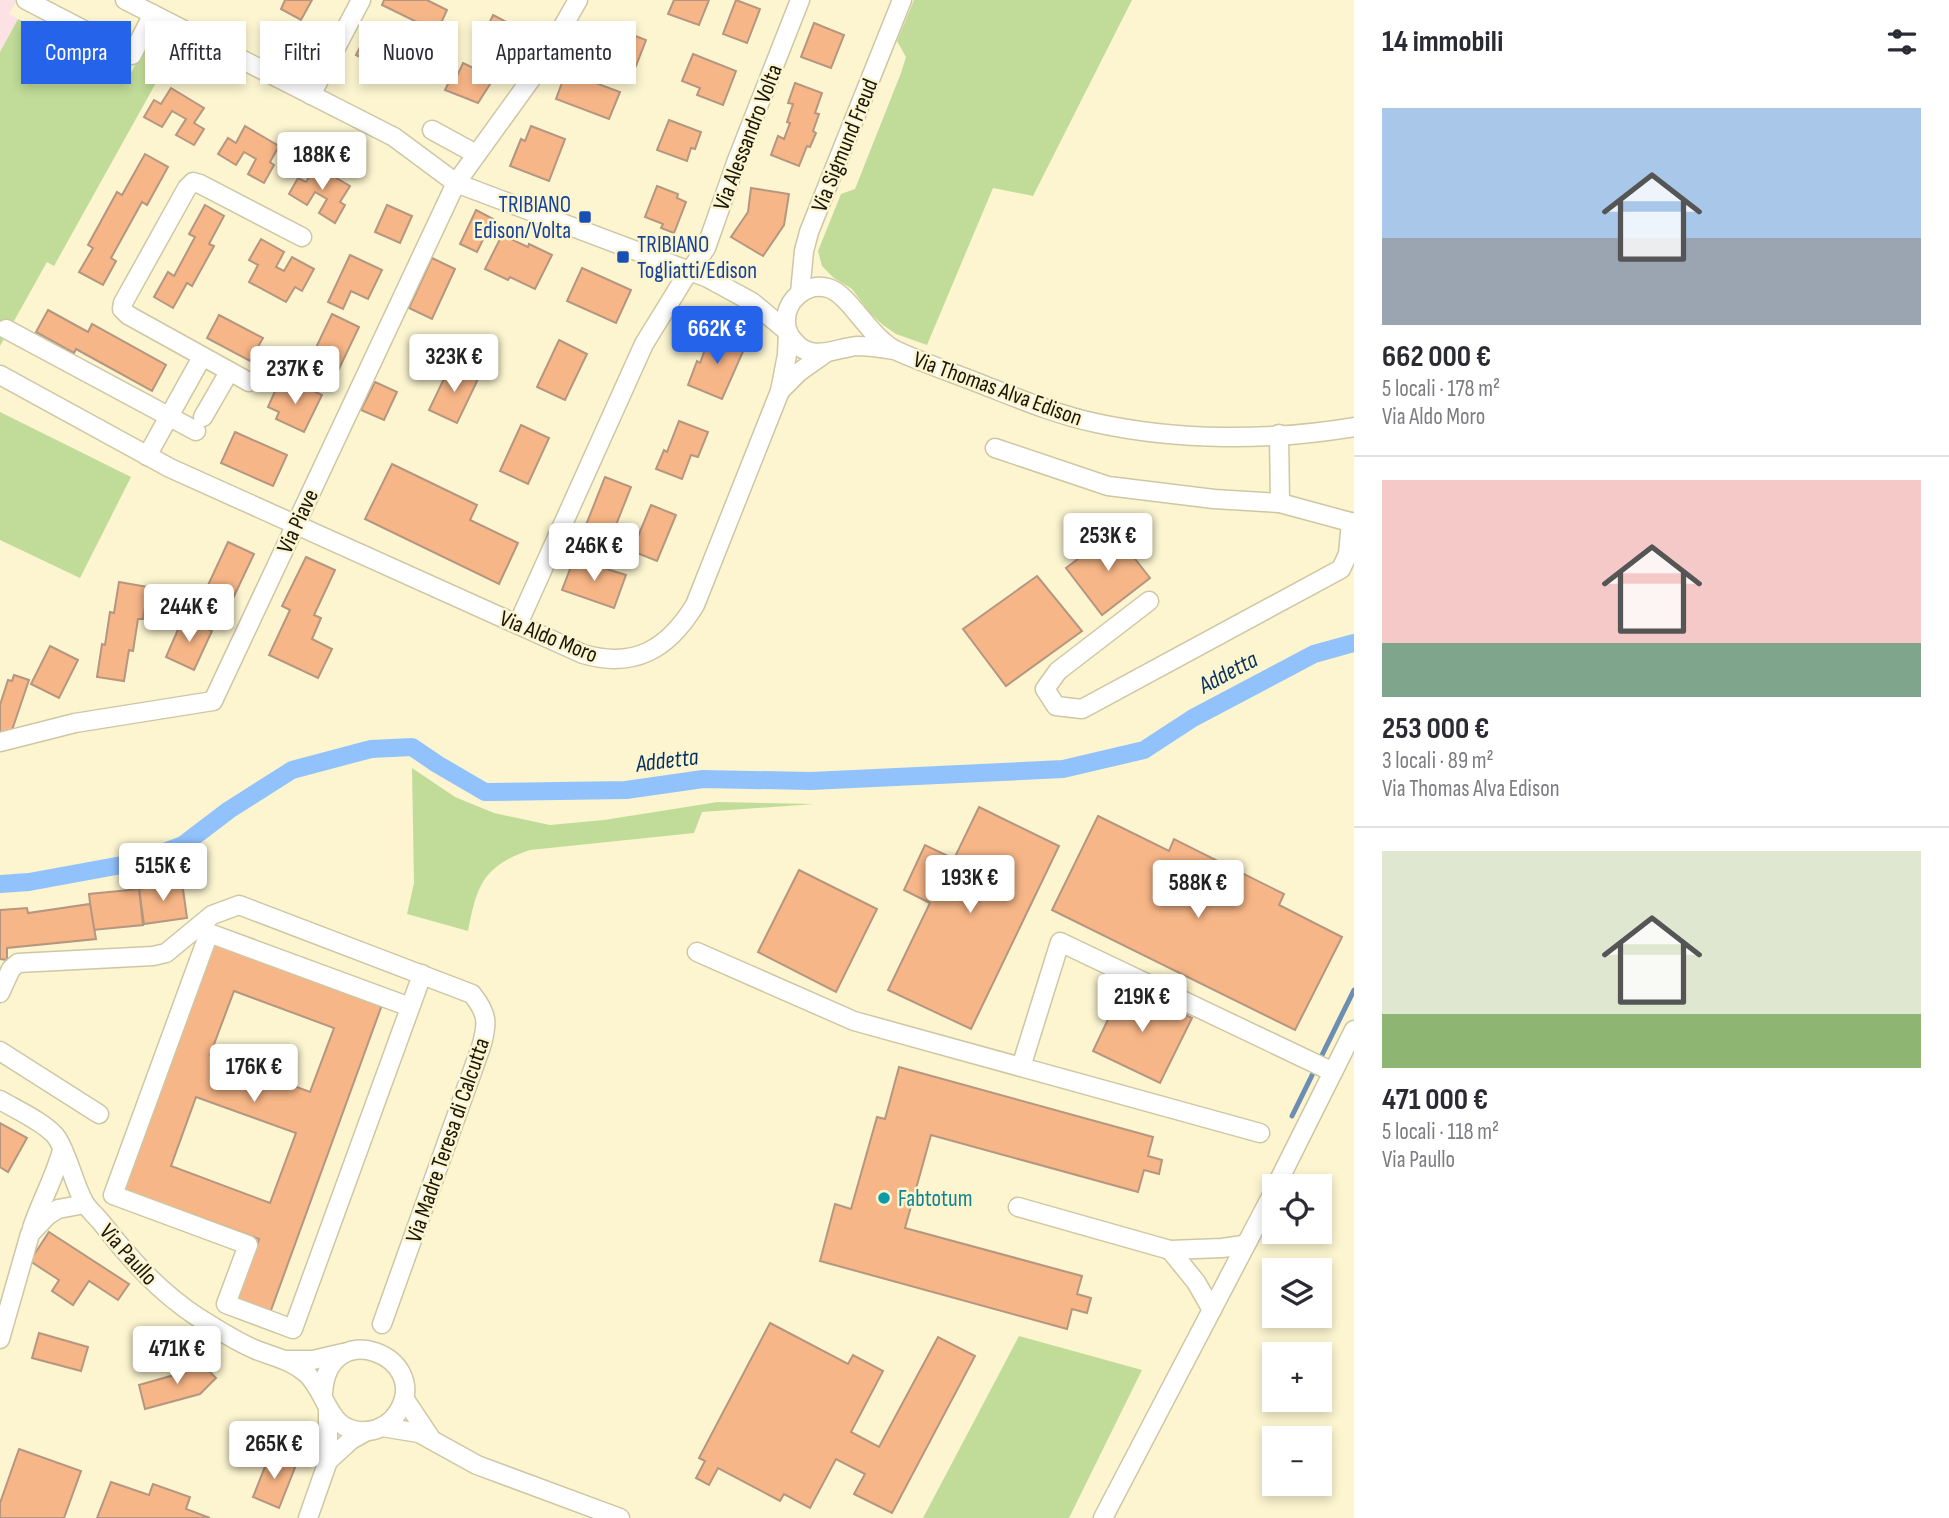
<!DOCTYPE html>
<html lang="it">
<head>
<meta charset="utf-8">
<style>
	body { margin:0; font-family:"Sofia Sans Condensed",sans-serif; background:#f2f2f3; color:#2b2b33; height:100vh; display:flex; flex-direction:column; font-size:26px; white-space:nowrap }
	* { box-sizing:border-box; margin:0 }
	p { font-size:23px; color:#7c7c81 }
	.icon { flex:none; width:38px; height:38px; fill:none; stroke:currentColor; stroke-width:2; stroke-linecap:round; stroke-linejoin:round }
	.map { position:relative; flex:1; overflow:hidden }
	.drawer { display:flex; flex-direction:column; background:#fff; width:595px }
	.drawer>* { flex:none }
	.banner { position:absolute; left:21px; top:21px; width:665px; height:63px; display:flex; gap:14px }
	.tools { position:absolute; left:1262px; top:1174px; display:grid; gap:14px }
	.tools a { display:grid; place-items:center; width:70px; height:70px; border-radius:0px; background:#fff; box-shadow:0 4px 10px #0003; font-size:35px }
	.price { position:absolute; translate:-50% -60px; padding:0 16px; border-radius:7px; background:#fff; color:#222; font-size:23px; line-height:46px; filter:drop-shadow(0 2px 4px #0008) }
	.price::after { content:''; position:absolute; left:50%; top:42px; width:21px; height:16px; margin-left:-10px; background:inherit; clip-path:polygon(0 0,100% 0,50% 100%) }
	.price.selected { background:#2563eb; color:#fff }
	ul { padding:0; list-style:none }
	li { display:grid; align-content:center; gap:14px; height:371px; padding:0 28px }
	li+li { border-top:2px solid #e1e1e2 }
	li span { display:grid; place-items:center; height:217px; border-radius:0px; color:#555 }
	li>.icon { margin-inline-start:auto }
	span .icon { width:126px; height:126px; fill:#fffc; stroke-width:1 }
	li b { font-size:30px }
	h2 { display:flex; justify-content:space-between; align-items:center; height:84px; padding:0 28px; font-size:30px }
	.chip { padding:0 24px; border-radius:0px; background:#fff; box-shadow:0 4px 10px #0003; font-size:24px; line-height:63px }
	.chip.selected { background:#2563eb; color:#fff }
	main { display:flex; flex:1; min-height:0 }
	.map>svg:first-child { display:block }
	.education { fill:#fde2e5 }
	.green { fill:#c0dc98 }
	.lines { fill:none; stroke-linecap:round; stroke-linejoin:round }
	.stream { stroke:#6d8eb3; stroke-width:5 }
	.canal { stroke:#91c2fc; stroke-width:18 }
	.building { fill:#f7b687; stroke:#b59680; stroke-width:2; fill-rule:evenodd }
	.minor-casing { stroke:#cec7a4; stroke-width:21 }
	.minor { stroke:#fff; stroke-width:18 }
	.transit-dot { fill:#1a4fb4; stroke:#fcf5d0; stroke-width:2.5 }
	.culture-dot { fill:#0f9aa8; stroke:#fcf5d0; stroke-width:2.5 }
	.labels { text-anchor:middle; stroke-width:5; stroke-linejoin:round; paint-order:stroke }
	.street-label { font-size:23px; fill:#191609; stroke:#fcf5d0 }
	.transit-label { font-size:23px; fill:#164399; stroke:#fcf5d0; text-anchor:end }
	.culture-label { font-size:23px; fill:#0d838f; stroke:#fcf5d0; text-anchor:start }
	.water-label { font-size:24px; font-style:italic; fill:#06315e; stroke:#fcf5d0 }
</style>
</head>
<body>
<main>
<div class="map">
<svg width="1354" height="1518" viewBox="0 0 1354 1518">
	<rect width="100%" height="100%" fill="#fcf5d0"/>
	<!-- education -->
	<polygon class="education" points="0,0 17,0 9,14 18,19 0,52"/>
	<!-- green -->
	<g class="green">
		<polygon points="914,0 1132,0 1033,196 993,188 927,345 896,334 883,325 870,313 852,289 834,278 822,266 818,251 841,194 855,189 901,73 906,57 897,41"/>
		<polygon points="18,19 129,77 143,50 167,63 54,266 47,262 0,346 0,52"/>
		<polygon points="0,412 131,477 80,578 0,540"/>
		<path d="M412,768L455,797L494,813L550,825L604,820L718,802L815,804L702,812L694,833L530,850C483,866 477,885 468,931L407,914L414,883Z"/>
		<polygon points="1019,1336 1142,1370 1069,1518 923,1518"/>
	</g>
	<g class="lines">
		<!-- stream -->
		<polyline class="stream" points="1292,1116 1354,990"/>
		<!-- canal -->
		<polyline class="canal" points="0,884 29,882 138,862 183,845 229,810 292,770 371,749 412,747 437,764 485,792 626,790 703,779 811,781 1063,769 1144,750 1193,718 1314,654 1354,643"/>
	</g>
	<!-- building -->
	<g class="building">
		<polygon points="285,0 312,0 301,20 281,9"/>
		<polygon points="384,0 427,0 447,10 437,32 382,5"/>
		<polygon points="674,0 709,0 699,25 668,14"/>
		<polygon points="736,0 760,9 747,43 723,34"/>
		<polygon points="493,15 524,31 508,56 475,42 484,24 488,26"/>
		<polygon points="599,22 646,40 636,66 588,48"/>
		<polygon points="814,23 844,35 831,68 801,57"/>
		<polygon points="367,33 422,60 410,82 356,55"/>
		<polygon points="693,54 736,71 723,105 697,95 700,88 682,81"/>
		<polygon points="463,63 494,78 478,103 445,90 454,72 458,74"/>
		<polygon points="566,72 620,92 609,119 556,99"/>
		<polygon points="795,83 822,93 815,113 819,114 813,131 816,133 810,147 807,146 799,166 771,155 778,136 784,139 790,123 787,122 793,104 788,103"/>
		<polygon points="171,88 204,108 194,123 204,129 194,145 176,135 186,119 172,111 162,127 144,117 154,100 161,104"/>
		<polygon points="669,120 701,132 695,149 691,148 687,161 657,150"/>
		<polygon points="245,126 279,146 270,162 274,165 264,183 248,174 256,159 244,152 236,165 218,154 228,138 236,143"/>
		<polygon points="531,126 565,139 549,181 510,166 521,139 525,141"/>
		<polygon points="145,154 168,167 147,205 142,202 111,258 116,261 103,285 79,272 93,248 88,245 117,192 122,195"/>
		<polygon points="316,166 350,186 340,202 345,205 335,223 319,213 327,199 315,192 307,205 289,194 298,178 306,182"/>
		<polygon points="657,186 678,194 677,198 686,202 674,233 661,228 663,224 645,217"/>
		<polygon points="751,188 789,194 784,225 763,256 731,237 748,212"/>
		<polygon points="205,205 224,216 209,244 214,246 192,286 187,283 173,308 154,297 168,272 174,276 195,237 189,234"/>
		<polygon points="387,205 412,216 400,243 375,232"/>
		<polygon points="476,210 493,219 477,252 460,244"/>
		<polygon points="502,235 528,247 529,244 552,255 535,289 510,277 508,280 485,269"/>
		<polygon points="261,239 284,252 276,267 284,271 292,257 314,269 302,291 295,287 286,302 249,282 258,265 249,260"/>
		<polygon points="350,255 382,270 368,299 351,291 343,309 328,302"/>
		<polygon points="432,258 455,269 432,319 409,308"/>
		<polygon points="582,268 631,290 616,323 567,301"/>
		<polygon points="48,310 88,332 92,324 166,365 152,391 76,349 74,353 36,332"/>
		<polygon points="332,314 359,327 338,371 311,358"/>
		<polygon points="219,315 263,338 250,361 207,338"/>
		<polygon points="711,333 745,347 722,399 688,385 697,361 700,363"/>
		<polygon points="559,340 587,354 565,400 537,387"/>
		<polygon points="451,364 479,377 457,423 429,410"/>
		<polygon points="279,382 302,393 305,387 322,395 304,432 276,419 279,412 268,407"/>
		<polygon points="375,382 397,392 384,420 361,410"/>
		<polygon points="679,421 708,432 698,457 691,455 682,479 656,469 664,450 667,452"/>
		<polygon points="521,425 549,438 528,484 500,471"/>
		<polygon points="235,432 287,455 273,486 221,463"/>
		<polygon points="392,464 477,505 470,520 518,543 499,584 365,519"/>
		<polygon points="605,477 631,487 612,535 586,525"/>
		<polygon points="651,505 676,515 657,561 632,551"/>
		<polygon points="1114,532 1150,578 1102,615 1066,568"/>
		<polygon points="228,542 254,554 228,609 203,596"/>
		<polygon points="306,557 335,570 314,615 321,618 312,639 332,649 318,678 269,655 290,610 282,606"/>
		<polygon points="574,559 626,575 614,608 562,590"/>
		<polygon points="1037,576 1082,631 1006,686 963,629"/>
		<polygon points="119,582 148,587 143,619 138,619 133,651 129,650 124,681 97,677 102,644 105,645 110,612 114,613"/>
		<polygon points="183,618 212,631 194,670 166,657"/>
		<polygon points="50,646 78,660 59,698 31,684"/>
		<polygon points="14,675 29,680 10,736 0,733 0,705 8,680 12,681"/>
		<polygon points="979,807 1059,846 971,1029 888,990 930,903 904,890 925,845 954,859"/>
		<polygon points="1098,816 1169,851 1174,839 1284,894 1279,905 1342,937 1295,1030 1052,910"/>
		<polygon points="799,870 877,909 836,992 758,952"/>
		<polygon points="182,882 187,918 144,924 139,889"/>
		<polygon points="139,889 143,925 93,930 89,894"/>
		<polygon points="90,904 96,939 7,948 7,960 0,959 0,910 27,908 28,913"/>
		<path d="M214,941L383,1002L270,1313L237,1301L259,1239L124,1190ZM234,991L334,1028L310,1092L210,1055ZM196,1097L296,1133L270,1203L171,1166Z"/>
		<polygon points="1124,986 1192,1018 1160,1083 1093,1051"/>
		<polygon points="899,1067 1153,1137 1148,1156 1162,1160 1159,1174 1144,1170 1138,1192 931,1135 905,1228 1082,1276 1077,1294 1091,1298 1087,1313 1072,1309 1067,1329 820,1261 835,1204 851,1209 877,1117 885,1119"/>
		<polygon points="0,1123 27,1138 8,1172 0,1167"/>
		<polygon points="49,1232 129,1284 118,1300 89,1281 73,1305 52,1291 59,1280 30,1261"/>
		<polygon points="770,1323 848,1364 853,1355 883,1371 851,1432 879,1447 938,1337 975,1356 892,1513 854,1494 865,1474 836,1459 810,1508 784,1494 780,1501 718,1468 709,1485 696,1478 705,1461 699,1458"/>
		<polygon points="39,1333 88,1347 81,1371 32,1358"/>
		<polygon points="196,1358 216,1378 200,1394 145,1409 139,1385 181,1373"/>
		<polygon points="19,1449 81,1471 64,1518 0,1518 0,1503"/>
		<polygon points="270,1454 296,1465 279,1508 253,1497"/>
		<polygon points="111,1482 149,1495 153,1484 190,1497 186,1509 210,1518 97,1518"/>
	</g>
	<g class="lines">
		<!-- minor casing -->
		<g class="minor-casing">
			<g id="minor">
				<polyline points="26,0 132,55 153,14"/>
				<polyline points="125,0 394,137 456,183 708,278 752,302 788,332"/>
				<polyline points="311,95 361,0"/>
				<polyline points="432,130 476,154"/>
				<polyline points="800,293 804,251 809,232 902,0"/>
				<polyline points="6,329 196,431"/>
				<path d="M894,350C882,348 869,346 857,346C835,348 811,363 794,341C789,336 786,329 786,322C785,300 807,282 828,288C850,294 869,338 897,351C926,364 956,374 986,386C1022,400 1058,415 1096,423C1178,441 1271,441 1354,427"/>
				<path d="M0,375L170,468L583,654C635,669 668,649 695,605L780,391L787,355L788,332"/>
				<polyline points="249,382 128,315 122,309 123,303 187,188 193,182 200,184 302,237"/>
				<polyline points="780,391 799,372 826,353"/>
				<polyline points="203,417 229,372"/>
				<polyline points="1279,434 1280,503"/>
				<polyline points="995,448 1108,486 1214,499 1280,503 1354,523"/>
				<polyline points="147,456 202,357"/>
				<polyline points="1149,601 1058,671 1045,689 1056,706 1082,709 1341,569 1348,554 1351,522"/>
				<polyline points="518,624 644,344 684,279 706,248 737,160 800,0"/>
				<polyline points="0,742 75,723 213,701 456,183 539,68 578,0"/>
				<polyline points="697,952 854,1021 1260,1133"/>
				<path d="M0,993L11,969L18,963L153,956L166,953L212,915L239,905L472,994C488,1014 488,1023 481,1047L382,1324"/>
				<polyline points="410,1007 209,933 113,1195 248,1245 226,1304 293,1329 418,986 422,974"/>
				<polyline points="0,1051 99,1114"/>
				<polyline points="1021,1067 1060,942 1333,1072"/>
				<path d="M0,1100C15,1109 48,1124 57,1138C69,1157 73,1182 84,1202C88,1209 95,1215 101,1222C130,1259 159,1292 199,1318C217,1329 235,1341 254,1349C273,1357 292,1360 307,1374C329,1395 327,1434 368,1431C380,1430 392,1422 398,1412C433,1357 328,1314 323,1393"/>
				<polyline points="1276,1186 1354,1030"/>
				<polyline points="1018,1207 1170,1250 1222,1248 1243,1245 1248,1241"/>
				<path d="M32,1228C41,1201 55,1177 62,1150"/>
				<polyline points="1170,1250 1196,1282 1212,1310"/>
				<polyline points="0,1339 30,1234 47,1216 58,1209 85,1204"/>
				<polyline points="287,1360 313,1360 343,1353"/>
				<polyline points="404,1398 432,1440"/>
				<polyline points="382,1427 419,1433 477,1465 620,1518"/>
				<polyline points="328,1461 351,1440 367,1431"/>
				<polyline points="308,1518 328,1461 328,1411"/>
				<polyline points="1103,1518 1274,1191"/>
			</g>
		</g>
		<!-- minor -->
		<use href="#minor" class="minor"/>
	</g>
	<!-- markers -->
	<g class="transit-dot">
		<rect x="578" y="210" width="14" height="14" rx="3.5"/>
		<rect x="616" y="250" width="14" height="14" rx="3.5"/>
	</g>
	<circle class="culture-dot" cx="884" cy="1198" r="7"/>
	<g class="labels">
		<!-- street labels -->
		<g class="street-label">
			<text transform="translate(747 137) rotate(-69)" y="8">Via Alessandro Volta</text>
			<text transform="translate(844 145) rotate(-68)" y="8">Via Sigmund Freud</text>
			<text transform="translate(998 388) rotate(20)" y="8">Via Thomas Alva Edison</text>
			<text transform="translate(297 521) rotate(-65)" y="8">Via Piave</text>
			<text transform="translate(549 636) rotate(22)" y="8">Via Aldo Moro</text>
			<text transform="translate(447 1140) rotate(-71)" y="8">Via Madre Teresa di Calcutta</text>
			<text transform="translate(129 1254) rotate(48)" y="8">Via Paullo</text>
		</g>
		<!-- transit labels -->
		<g class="transit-label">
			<text x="571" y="212">TRIBIANO<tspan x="571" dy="26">Edison/Volta</tspan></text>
			<text x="637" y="252" text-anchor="start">TRIBIANO<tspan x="637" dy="26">Togliatti/Edison</tspan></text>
		</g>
		<!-- culture labels -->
		<g class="culture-label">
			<text x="898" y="1206">Fabtotum</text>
		</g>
		<!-- water labels -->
		<g class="water-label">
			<text transform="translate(1228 672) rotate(-28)" y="8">Addetta</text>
			<text transform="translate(667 760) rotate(-7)" y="8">Addetta</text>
		</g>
	</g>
</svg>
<div class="tools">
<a><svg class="icon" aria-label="locate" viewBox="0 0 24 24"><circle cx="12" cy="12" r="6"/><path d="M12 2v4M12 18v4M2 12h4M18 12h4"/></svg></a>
<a><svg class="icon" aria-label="layers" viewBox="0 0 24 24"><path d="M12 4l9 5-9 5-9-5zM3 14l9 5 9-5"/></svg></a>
<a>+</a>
<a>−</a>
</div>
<b class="price" style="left:322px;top:192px">188K €</b>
<b class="price selected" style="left:717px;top:366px">662K €</b>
<b class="price" style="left:454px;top:394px">323K €</b>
<b class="price" style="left:295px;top:406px">237K €</b>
<b class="price" style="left:1108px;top:573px">253K €</b>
<b class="price" style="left:594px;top:583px">246K €</b>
<b class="price" style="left:189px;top:644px">244K €</b>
<b class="price" style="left:163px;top:903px">515K €</b>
<b class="price" style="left:970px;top:915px">193K €</b>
<b class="price" style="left:1198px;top:920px">588K €</b>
<b class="price" style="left:1142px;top:1034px">219K €</b>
<b class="price" style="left:254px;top:1104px">176K €</b>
<b class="price" style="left:177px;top:1386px">471K €</b>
<b class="price" style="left:274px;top:1481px">265K €</b>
<div class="banner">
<a class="chip selected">Compra</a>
<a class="chip">Affitta</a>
<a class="chip">Filtri</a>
<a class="chip">Nuovo</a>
<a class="chip">Appartamento</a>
</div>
</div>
<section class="drawer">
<h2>14 immobili<svg class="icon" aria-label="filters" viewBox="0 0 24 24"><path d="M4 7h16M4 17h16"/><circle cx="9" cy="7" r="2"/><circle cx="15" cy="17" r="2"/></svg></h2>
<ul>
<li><span style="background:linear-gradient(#a9c7e8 60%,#9aa5b1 0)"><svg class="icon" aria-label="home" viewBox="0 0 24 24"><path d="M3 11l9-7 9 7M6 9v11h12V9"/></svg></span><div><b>662 000 €</b><p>5 locali · 178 m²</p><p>Via Aldo Moro</p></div></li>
<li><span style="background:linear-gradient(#f6c9c9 75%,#7fa58c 0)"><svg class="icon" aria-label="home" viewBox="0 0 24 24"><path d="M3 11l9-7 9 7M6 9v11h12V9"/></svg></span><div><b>253 000 €</b><p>3 locali · 89 m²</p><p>Via Thomas Alva Edison</p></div></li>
<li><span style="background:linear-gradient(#dfe7d0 75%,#8fb573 0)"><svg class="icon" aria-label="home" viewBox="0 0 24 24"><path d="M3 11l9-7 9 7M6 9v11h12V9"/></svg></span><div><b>471 000 €</b><p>5 locali · 118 m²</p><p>Via Paullo</p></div></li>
</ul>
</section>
</main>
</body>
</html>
